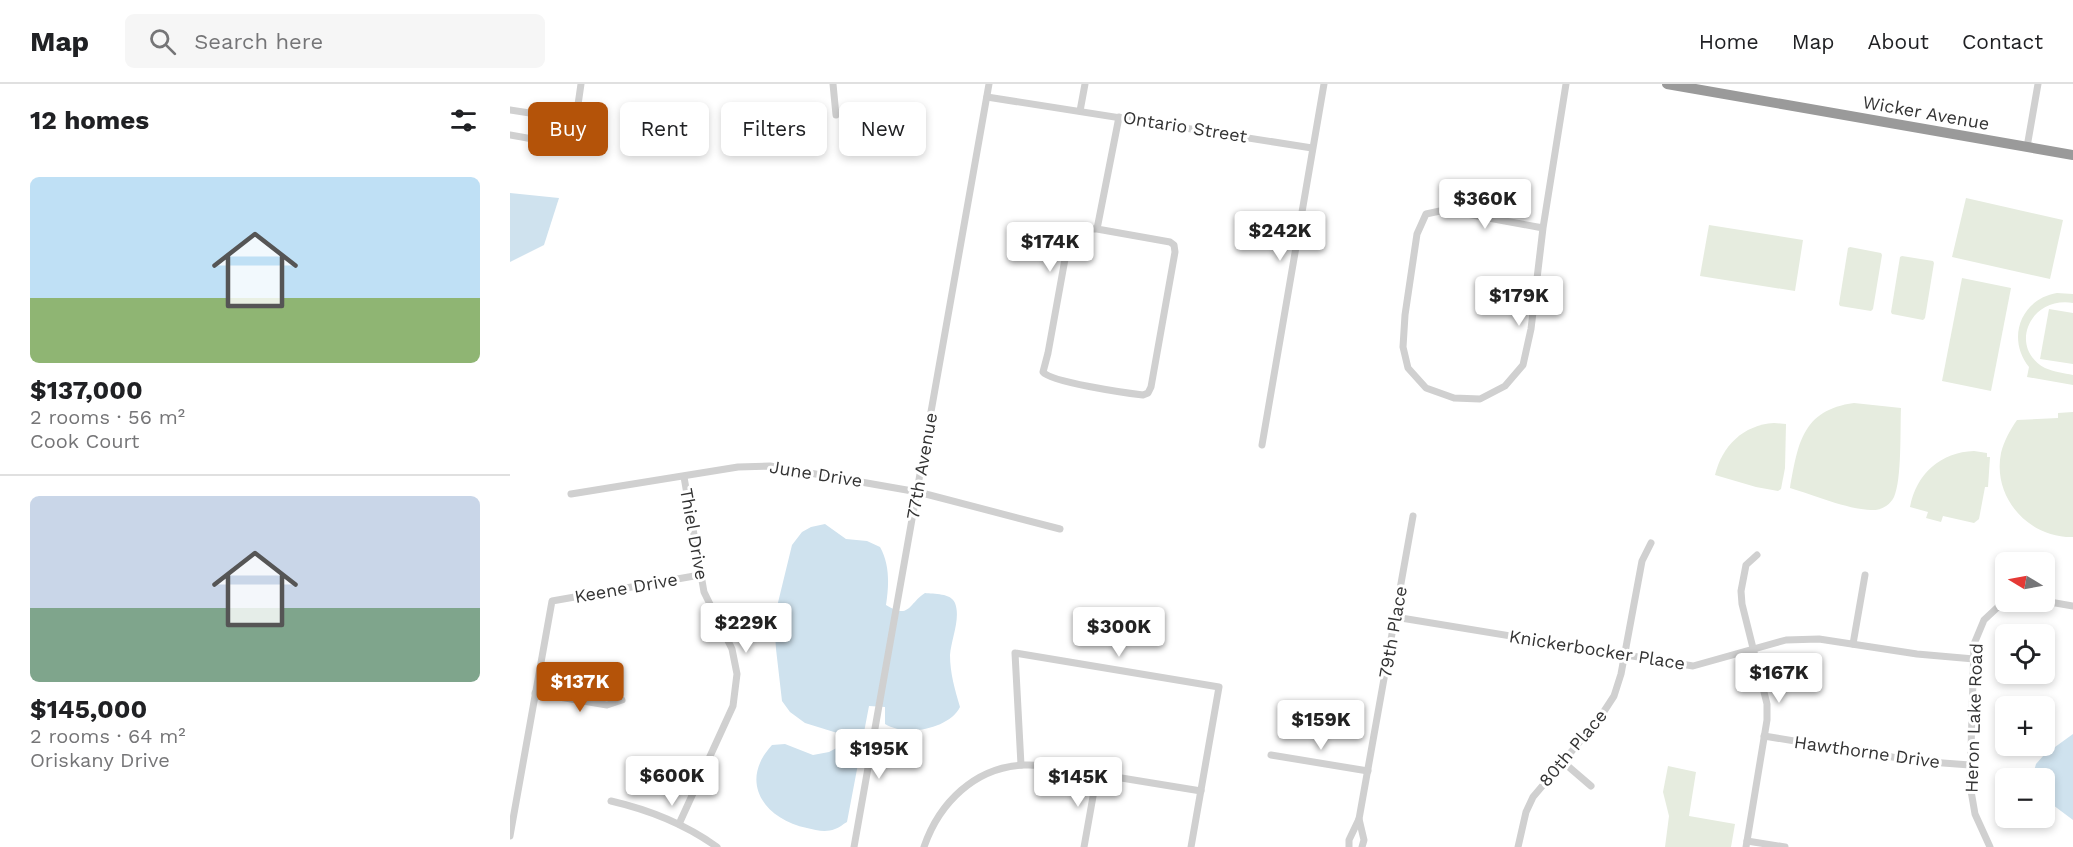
<!DOCTYPE html>
<html lang="en">
<head>
<meta charset="utf-8">
<style>
	body { margin:0; font-family:"Work Sans",sans-serif; background:#f6f6f6; color:#202124; height:100vh; display:flex; flex-direction:column; font-size:22px; white-space:nowrap }
	* { box-sizing:border-box; margin:0 }
	p { font-size:20px; color:#757577 }
	.icon { flex:none; width:33px; height:33px; fill:none; stroke:currentColor; stroke-width:2; stroke-linecap:round; stroke-linejoin:round }
	.map { position:relative; flex:1; overflow:hidden }
	.drawer { display:flex; flex-direction:column; background:#fff; width:510px }
	.drawer>* { flex:none }
	.banner { position:absolute; left:18px; top:18px; width:570px; height:54px; display:flex; gap:12px }
	.needle { width:39px; rotate:280deg }
	.fabs { position:absolute; left:1485px; top:468px; display:grid; gap:12px }
	.fabs a { display:grid; place-items:center; width:60px; height:60px; border-radius:9px; background:#fff; box-shadow:0 3px 9px #0003; font-size:30px }
	.price { position:absolute; translate:-50% -51px; padding:0 14px; border-radius:6px; background:#fff; color:#222; font-size:20px; line-height:39px; filter:drop-shadow(0 2px 3px #0008) }
	.price::after { content:''; position:absolute; left:50%; top:36px; width:18px; height:14px; margin-left:-9px; background:inherit; clip-path:polygon(0 0,100% 0,50% 100%) }
	.price.active { background:#b45309; color:#fff }
	ul { padding:0; list-style:none }
	li { display:grid; align-content:center; gap:12px; height:318px; padding:0 30px }
	li+li { border-top:2px solid #e0e0e0 }
	li span { display:grid; place-items:center; height:186px; border-radius:9px; color:#555 }
	li>.icon { margin-inline-start:auto }
	span .icon { width:108px; height:108px; fill:#fffc; stroke-width:1 }
	li b { font-size:26px }
	h2 { display:flex; justify-content:space-between; align-items:center; height:72px; padding:0 30px; font-size:26px }
	.tag { padding:0 21px; border-radius:9px; background:#fff; box-shadow:0 3px 9px #0003; font-size:21px; line-height:54px }
	.tag.active { background:#b45309; color:#fff }
	header { display:flex; align-items:center; gap:36px; box-sizing:border-box; height:84px; padding:0 30px; background:#fff; border-bottom:2px solid #e0e0e0 }
	header strong { font-size:28px }
	nav { display:flex; gap:33px; margin-inline-start:auto; font-size:21px }
	.search { width:420px; height:54px; background:#f6f6f6; display:flex; align-items:center; gap:15px; box-sizing:border-box; padding:0 21px; border-radius:9px; color:#757577; font-size:22px }
	main { display:flex; flex:1; min-height:0 }
	.map>svg:first-child { display:block }
	.green { fill:#e6ecdf }
	.water { fill:#cfe2ee }
	.lines { fill:none; stroke-linecap:round; stroke-linejoin:round }
	.minor { stroke:#d0d0d0; stroke-width:7 }
	.highway { stroke:#9a9a9a; stroke-width:10 }
	.labels { text-anchor:middle; stroke-width:6; stroke-linejoin:round; paint-order:stroke }
	.street-label { font-size:18px; fill:#333; stroke:#fff }
</style>
</head>
<body>
<header>
<strong>Map</strong>
<div class="search"><svg class="icon" aria-label="search" viewBox="0 0 24 24"><circle cx="10" cy="10" r="6"/><path d="M15 15l6 6"/></svg>Search here</div>
<nav><a>Home</a><a>Map</a><a>About</a><a>Contact</a></nav>
</header>
<main>
<section class="drawer">
<h2>12 homes<svg class="icon" aria-label="filters" viewBox="0 0 24 24"><path d="M4 7h16M4 17h16"/><circle cx="9" cy="7" r="2"/><circle cx="15" cy="17" r="2"/></svg></h2>
<ul>
<li><span style="background:linear-gradient(#bfe0f5 65%,#8fb573 0)"><svg class="icon" aria-label="home" viewBox="0 0 24 24"><path d="M3 11l9-7 9 7M6 9v11h12V9"/></svg></span><div><b>$137,000</b><p>2 rooms · 56 m²</p><p>Cook Court</p></div></li>
<li><span style="background:linear-gradient(#c9d6e8 60%,#7fa58c 0)"><svg class="icon" aria-label="home" viewBox="0 0 24 24"><path d="M3 11l9-7 9 7M6 9v11h12V9"/></svg></span><div><b>$145,000</b><p>2 rooms · 64 m²</p><p>Oriskany Drive</p></div></li>
</ul>
</section>
<div class="map">
<svg width="1563" height="763" viewBox="0 0 1563 763">
	<rect width="100%" height="100%" fill="#fff"/>
	<!-- green -->
	<g class="green">
		<polygon points="1456,114 1553,136 1540,195 1442,173"/>
		<polygon points="1199,141 1293,156 1285,207 1190,192"/>
		<polygon points="1340,163 1371,169 1372,171 1363,225 1361,227 1330,222 1329,220 1338,164"/>
		<polygon points="1392,172 1423,177 1424,179 1415,234 1413,236 1382,230 1381,228 1390,173"/>
		<polygon points="1452,194 1501,204 1481,307 1432,297"/>
		<path d="M1547,209L1563,210V219C1519,212 1498,264 1535,284C1544,288 1554,289 1563,291V301L1517,293L1519,283C1496,254 1511,215 1547,209Z"/>
		<polygon points="1539,225 1563,229 1563,280 1530,275"/>
		<path d="M1344,319L1391,324C1390,345 1392,395 1384,413C1380,421 1371,427 1361,426C1336,425 1304,411 1280,404C1288,360 1292,326 1344,319Z"/>
		<path d="M1563,328V453C1519,454 1482,414 1491,369C1494,357 1500,346 1507,336L1548,334V329Z"/>
		<path d="M1264,339L1276,340L1275,384L1271,405L1268,407L1246,403L1205,391C1212,362 1233,341 1264,339Z"/>
		<path d="M1464,367L1477,369V373H1480L1478,403H1475L1469,435L1464,439L1433,432L1431,438L1416,434L1418,428L1400,423C1406,390 1431,368 1464,367Z"/>
		<polygon points="1158,682 1186,688 1179,732 1225,740 1221,763 1155,763 1159,732 1153,708"/>
	</g>
	<!-- water -->
	<g class="water">
		<polygon points="0,109 49,114 34,161 0,178"/>
		<path d="M315,440L336,455L357,457L370,463C380,481 379,501 376,521C400,536 398,520 415,509C424,510 441,509 445,519C451,534 441,556 440,571C440,589 445,606 450,623C439,645 396,653 375,640V623L359,622L337,738C333,740 329,744 325,745C315,749 306,746 297,744C254,735 228,698 262,661L275,660L303,671L319,668L332,661L337,652L295,639L280,628L272,617L266,565L264,535L282,461L292,448L301,443Z"/>
		<polygon points="1563,650 1563,736 1535,715 1534,694 1522,694 1526,680 1534,671"/>
	</g>
	<g class="lines">
		<!-- minor -->
		<g class="minor">
			<polyline points="323,0 326,31"/>
			<polyline points="477,13 802,64"/>
			<polyline points="0,26 65,36"/>
			<polyline points="570,27 575,0"/>
			<polyline points="0,51 62,62 71,0"/>
			<polyline points="1517,63 1528,0"/>
			<polyline points="1033,144 946,128 930,127 916,130 907,150 895,231 893,263 898,284 916,304 944,314 970,315 995,302 1013,281 1021,245 1033,144 1056,0"/>
			<path d="M587,145L660,158L664,161L665,168L641,303L638,309L633,311C616,309 540,298 533,288L538,269L557,164L567,148L578,145H587L609,33"/>
			<polyline points="752,361 814,0"/>
			<polyline points="61,410 228,383 260,382 408,408 550,445"/>
			<polyline points="1534,517 1563,522"/>
			<polyline points="885,533 1183,582 1276,556 1309,555 1407,570 1464,575"/>
			<polyline points="1343,560 1355,491"/>
			<polyline points="25,609 97,621 112,616"/>
			<polyline points="1254,652 1406,677 1460,681"/>
			<polyline points="761,671 858,687"/>
			<polyline points="1052,677 1081,702"/>
			<polyline points="511,681 505,569 709,603 681,763"/>
			<path d="M101,717C140,726 175,740 207,763"/>
			<polyline points="849,735 854,756 852,763"/>
			<polyline points="169,740 223,622 227,590 222,565 194,508 174,393"/>
			<polyline points="0,752 42,517 190,491"/>
			<polyline points="1237,757 1275,763"/>
			<polyline points="344,763 479,0"/>
			<path d="M414,763C429,719 465,683 514,681C538,680 563,686 587,690C622,696 656,701 691,707"/>
			<polyline points="574,763 587,690"/>
			<polyline points="839,763 839,756 849,735 903,432"/>
			<polyline points="1008,763 1016,728 1023,713 1089,635 1104,612 1111,590 1132,477 1141,459"/>
			<polyline points="1236,763 1257,636 1257,620 1232,520 1231,507 1236,481 1247,471"/>
			<polyline points="1480,763 1465,730 1460,701 1464,560 1474,536 1489,522 1500,518"/>
		</g>
		<!-- highway -->
		<polyline class="highway" points="1157,0 1563,71"/>
	</g>
	<g class="labels">
		<!-- street labels -->
		<g class="street-label">
			<text transform="translate(1416 29) rotate(10)" y="6">Wicker Avenue</text>
			<text transform="translate(675 43) rotate(9)" y="6">Ontario Street</text>
			<text transform="translate(412 382) rotate(-80)" y="6">77th Avenue</text>
			<text transform="translate(306 390) rotate(9)" y="6">June Drive</text>
			<text transform="translate(184 450) rotate(80)" y="6">Thiel Drive</text>
			<text transform="translate(116 504) rotate(-10)" y="6">Keene Drive</text>
			<text transform="translate(883 548) rotate(-80)" y="6">79th Place</text>
			<text transform="translate(1087 566) rotate(9)" y="6">Knickerbocker Place</text>
			<text transform="translate(1464 634) rotate(-88)" y="6">Heron Lake Road</text>
			<text transform="translate(1063 664) rotate(-50)" y="6">80th Place</text>
			<text transform="translate(1357 668) rotate(8)" y="6">Hawthorne Drive</text>
		</g>
	</g>
</svg>
<div class="fabs">
<a><svg class="needle" viewBox="-14 -14 28 28"><path d="M0-13l5 13h-10z" fill="#e53935"/><path d="M0 13l5-13h-10z" fill="#757577"/></svg></a>
<a><svg class="icon" aria-label="locate" viewBox="0 0 24 24"><circle cx="12" cy="12" r="6"/><path d="M12 2v4M12 18v4M2 12h4M18 12h4"/></svg></a>
<a>+</a>
<a>−</a>
</div>
<b class="price" style="left:975px;top:146px">$360K</b>
<b class="price" style="left:770px;top:178px">$242K</b>
<b class="price" style="left:540px;top:189px">$174K</b>
<b class="price" style="left:1009px;top:243px">$179K</b>
<b class="price" style="left:236px;top:570px">$229K</b>
<b class="price" style="left:609px;top:574px">$300K</b>
<b class="price" style="left:1269px;top:620px">$167K</b>
<b class="price active" style="left:70px;top:629px">$137K</b>
<b class="price" style="left:811px;top:667px">$159K</b>
<b class="price" style="left:369px;top:696px">$195K</b>
<b class="price" style="left:162px;top:723px">$600K</b>
<b class="price" style="left:568px;top:724px">$145K</b>
<div class="banner">
<a class="tag active">Buy</a>
<a class="tag">Rent</a>
<a class="tag">Filters</a>
<a class="tag">New</a>
</div>
</div>
</main>
</body>
</html>
